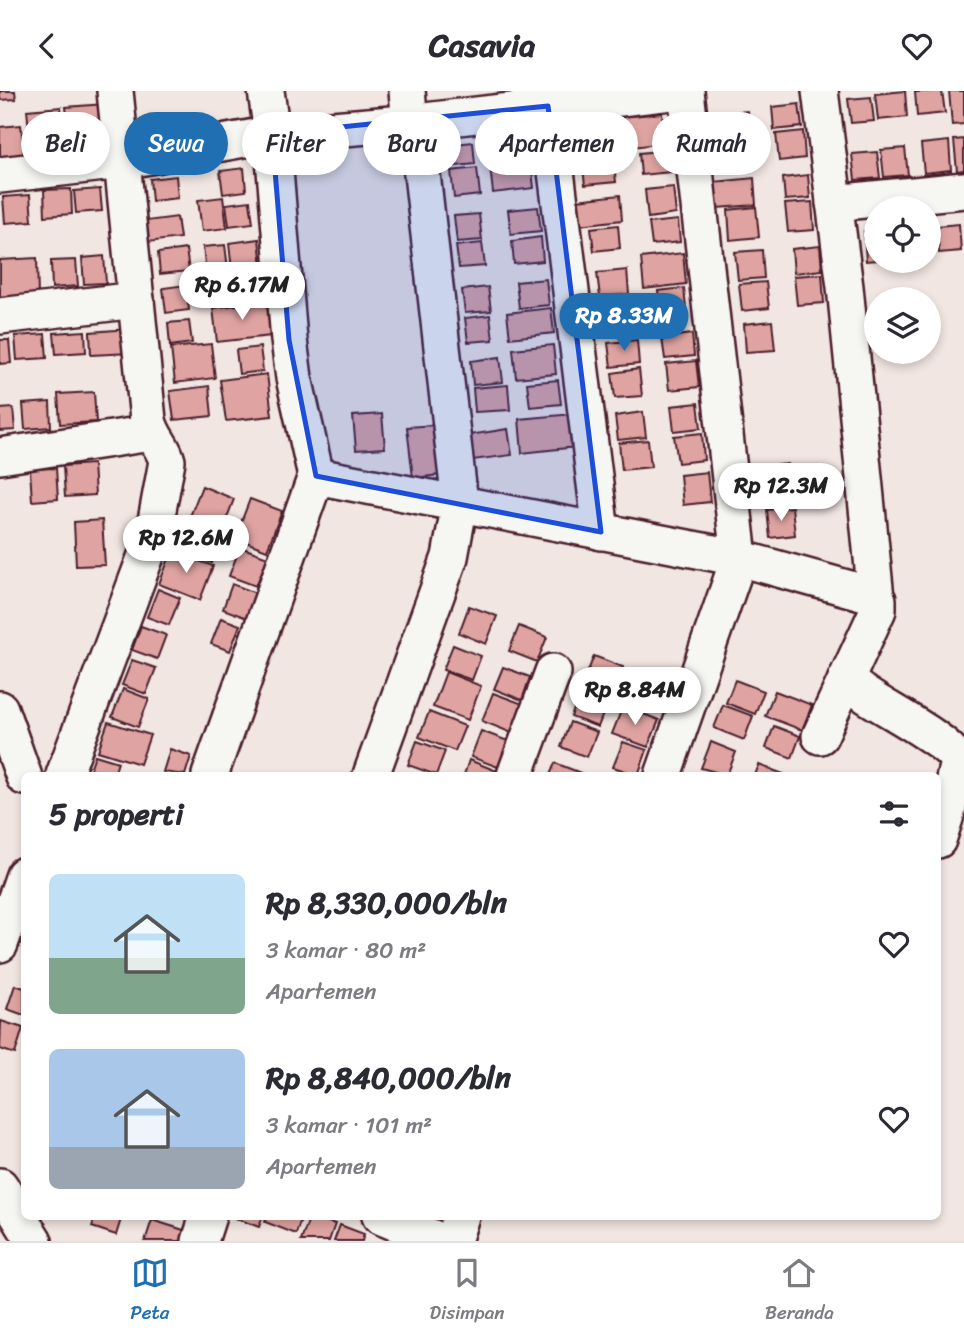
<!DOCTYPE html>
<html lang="id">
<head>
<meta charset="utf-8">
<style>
	body { margin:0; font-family:Sriracha,sans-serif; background:#f2f2f3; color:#2b2b33; height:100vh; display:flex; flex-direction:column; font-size:26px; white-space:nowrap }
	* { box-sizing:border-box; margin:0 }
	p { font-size:23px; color:#7c7c81 }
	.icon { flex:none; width:38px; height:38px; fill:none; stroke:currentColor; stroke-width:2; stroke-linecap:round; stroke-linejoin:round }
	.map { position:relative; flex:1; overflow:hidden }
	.panel { position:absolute; left:21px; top:681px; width:920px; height:448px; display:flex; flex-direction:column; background:#fff; border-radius:10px; box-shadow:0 4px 10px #0003 }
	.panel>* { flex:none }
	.guide { position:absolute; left:21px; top:21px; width:922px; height:63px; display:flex; gap:14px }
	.buttons { position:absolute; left:864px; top:105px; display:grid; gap:14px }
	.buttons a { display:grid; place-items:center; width:77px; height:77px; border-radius:50%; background:#fff; box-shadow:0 4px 10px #0003; font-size:35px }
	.price { position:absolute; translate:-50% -60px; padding:0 16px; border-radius:24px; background:#fff; color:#222; font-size:23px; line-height:46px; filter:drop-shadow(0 2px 4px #0008) }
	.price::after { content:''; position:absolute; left:50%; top:42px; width:21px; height:16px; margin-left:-10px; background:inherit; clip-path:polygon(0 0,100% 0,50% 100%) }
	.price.selected { background:#1f6fb2; color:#fff }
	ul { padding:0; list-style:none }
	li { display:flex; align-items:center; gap:21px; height:175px; padding:0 28px }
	li span { display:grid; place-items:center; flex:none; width:196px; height:140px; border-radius:10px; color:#555 }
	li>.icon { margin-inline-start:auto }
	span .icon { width:84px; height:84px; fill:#fffc; stroke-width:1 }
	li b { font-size:30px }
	h2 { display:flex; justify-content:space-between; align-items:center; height:84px; padding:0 28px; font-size:30px }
	.pill { padding:0 24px; border-radius:32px; background:#fff; box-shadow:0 4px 10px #0003; font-size:24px; line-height:63px }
	.pill.selected { background:#1f6fb2; color:#fff }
	header { display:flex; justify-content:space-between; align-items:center; height:91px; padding:0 28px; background:#fff; font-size:32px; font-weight:700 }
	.tab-bar { display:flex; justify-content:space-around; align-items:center; height:98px; border-top:2px solid #e1e1e2; background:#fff; font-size:19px; color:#7c7c81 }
	.tab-bar a { display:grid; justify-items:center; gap:4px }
	.tab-bar .selected { color:#1f6fb2 }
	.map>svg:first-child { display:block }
	.building { fill:#dfa4a2; stroke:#4a1f2b; stroke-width:2 }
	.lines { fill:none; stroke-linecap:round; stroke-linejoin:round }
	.minor-casing { stroke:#4a1f2b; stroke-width:40 }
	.minor { stroke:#f6f6f2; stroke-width:35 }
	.marked { fill:#1d4ed8; fill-opacity:0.2; stroke:#1d4ed8; stroke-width:5; stroke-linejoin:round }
</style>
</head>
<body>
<header><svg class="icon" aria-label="back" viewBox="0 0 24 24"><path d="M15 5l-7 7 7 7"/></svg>Casavia<svg class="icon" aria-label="heart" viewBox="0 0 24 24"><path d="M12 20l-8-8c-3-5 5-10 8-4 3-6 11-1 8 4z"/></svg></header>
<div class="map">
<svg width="964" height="1150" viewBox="0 0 964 1150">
	<rect width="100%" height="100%" fill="#f1e6e2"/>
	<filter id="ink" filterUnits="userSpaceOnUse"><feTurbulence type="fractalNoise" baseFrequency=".0143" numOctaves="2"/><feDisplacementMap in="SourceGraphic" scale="14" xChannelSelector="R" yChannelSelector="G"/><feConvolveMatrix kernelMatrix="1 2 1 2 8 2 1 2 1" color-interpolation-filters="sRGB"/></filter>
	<g filter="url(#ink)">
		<!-- building -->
		<g class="building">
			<polygon points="0,0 15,0 16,8 0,9"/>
			<polygon points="905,0 907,26 878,29 875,3"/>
			<polygon points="942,0 945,22 917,25 915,1"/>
			<polygon points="949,0 964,0 964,33 952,34"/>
			<polygon points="871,6 874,30 851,32 848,8"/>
			<polygon points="105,13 109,56 71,60 66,16"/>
			<polygon points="799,13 802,36 774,39 772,16"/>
			<polygon points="61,16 65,56 31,59 27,19"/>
			<polygon points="748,20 750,43 717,47 715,23"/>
			<polygon points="662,22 665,52 625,57 622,26"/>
			<polygon points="21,34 24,64 0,67 0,36"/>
			<polygon points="608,36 611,61 582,64 579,39"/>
			<polygon points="803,40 805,67 779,70 776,43"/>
			<polygon points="529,45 531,68 505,71 502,47"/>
			<polygon points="750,47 752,78 723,80 720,49"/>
			<polygon points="964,48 964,79 957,80 954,49"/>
			<polygon points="949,50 951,79 924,82 921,53"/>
			<polygon points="473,51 475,73 447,76 445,54"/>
			<polygon points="905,57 908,84 884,86 881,59"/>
			<polygon points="669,59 671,81 641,84 639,62"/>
			<polygon points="877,61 880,87 855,89 852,63"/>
			<polygon points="613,66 616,91 585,94 582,69"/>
			<polygon points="531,71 534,97 493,102 490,75"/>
			<polygon points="244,77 246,100 223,103 220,80"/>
			<polygon points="477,77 480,104 454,107 451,80"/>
			<polygon points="808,84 810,107 785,109 783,87"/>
			<polygon points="176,85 178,107 152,110 150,88"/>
			<polygon points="754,87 756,114 717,117 715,91"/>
			<polygon points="673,96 676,123 648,127 645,99"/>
			<polygon points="71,98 72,123 45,125 44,99"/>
			<polygon points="100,98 102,120 76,122 74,100"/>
			<polygon points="30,104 32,130 5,132 3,106"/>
			<polygon points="620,104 622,129 579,134 577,109"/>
			<polygon points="223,106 227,137 202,140 198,109"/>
			<polygon points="250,110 253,132 229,135 226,113"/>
			<polygon points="812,111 814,139 788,141 785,113"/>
			<polygon points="538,116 541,140 511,143 508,119"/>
			<polygon points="756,116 759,146 730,149 728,119"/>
			<polygon points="479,123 482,149 457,151 454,125"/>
			<polygon points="177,126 180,147 148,151 146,130"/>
			<polygon points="678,129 680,151 652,154 649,132"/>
			<polygon points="959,133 961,160 939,162 937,135"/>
			<polygon points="618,134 620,157 594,160 591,137"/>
			<polygon points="877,139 877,169 866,170 864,140"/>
			<polygon points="541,146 543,170 514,173 512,150"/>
			<polygon points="259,148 263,185 233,188 229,152"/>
			<polygon points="482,152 485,175 459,177 456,155"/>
			<polygon points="225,154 228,178 206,181 203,156"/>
			<polygon points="820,155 822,179 794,182 792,158"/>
			<polygon points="186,158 189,180 160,183 158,162"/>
			<polygon points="762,159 764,187 738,189 735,161"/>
			<polygon points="683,162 686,193 644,198 641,167"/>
			<polygon points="104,165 106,192 84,193 82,167"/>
			<polygon points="37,167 38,206 0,207 0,169"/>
			<polygon points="76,169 78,195 52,197 51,170"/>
			<polygon points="627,179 629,203 600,206 597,182"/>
			<polygon points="822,183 824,212 797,214 794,185"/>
			<polygon points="546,188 549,214 519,217 516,191"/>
			<polygon points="258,191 260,209 230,213 228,194"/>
			<polygon points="766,191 769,217 742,220 739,193"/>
			<polygon points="186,194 189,219 166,222 163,197"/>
			<polygon points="488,196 491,220 465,222 462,199"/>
			<polygon points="684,197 687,227 661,230 658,200"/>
			<polygon points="628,208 630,233 604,235 601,211"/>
			<polygon points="267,210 271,245 217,251 213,217"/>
			<polygon points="551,217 554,242 510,247 507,222"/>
			<polygon points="490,224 493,249 468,251 465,227"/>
			<polygon points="189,230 192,252 170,255 168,232"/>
			<polygon points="772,230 775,259 746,261 744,233"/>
			<polygon points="129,238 131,262 91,264 90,241"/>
			<polygon points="85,240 86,261 56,263 54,242"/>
			<polygon points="45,243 47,267 17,269 15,245"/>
			<polygon points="692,243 694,265 665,268 662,247"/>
			<polygon points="0,249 9,249 11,272 0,273"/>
			<polygon points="637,249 639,273 611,276 608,252"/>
			<polygon points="211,253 215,287 175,292 171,257"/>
			<polygon points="553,254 556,283 516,287 513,258"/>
			<polygon points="260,256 263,280 239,283 236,259"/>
			<polygon points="500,266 503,291 473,294 471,270"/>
			<polygon points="696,270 699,296 669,299 666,273"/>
			<polygon points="639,278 642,305 615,307 612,282"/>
			<polygon points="267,283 272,325 226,330 220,289"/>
			<polygon points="558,289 561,313 530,316 527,292"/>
			<polygon points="508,294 510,319 475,321 473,297"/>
			<polygon points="209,295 212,325 174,329 170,300"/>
			<polygon points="94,301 96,331 60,333 58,303"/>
			<polygon points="50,311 51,336 25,338 23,313"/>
			<polygon points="698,312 701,337 674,340 671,315"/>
			<polygon points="13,317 15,339 0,340 0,318"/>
			<polygon points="643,321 646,346 618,349 615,325"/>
			<polygon points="382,323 385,357 356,359 353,325"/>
			<polygon points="573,323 576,356 522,362 519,328"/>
			<polygon points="436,334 441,384 413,387 407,336"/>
			<polygon points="508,338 512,364 473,369 469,344"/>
			<polygon points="702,342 704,369 678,372 674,345"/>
			<polygon points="648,349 651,376 622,379 619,352"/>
			<polygon points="93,373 95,404 65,406 63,375"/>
			<polygon points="788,373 791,399 763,402 760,376"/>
			<polygon points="56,377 58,408 32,410 30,378"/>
			<polygon points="707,381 710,411 683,414 680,384"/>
			<polygon points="202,395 234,408 222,440 189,428"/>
			<polygon points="250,408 282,420 267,459 235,447"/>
			<polygon points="792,416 795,444 770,447 767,419"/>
			<polygon points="102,429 105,474 76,475 74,431"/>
			<polygon points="180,433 221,449 212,472 171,456"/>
			<polygon points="240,456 268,466 256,495 229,485"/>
			<polygon points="172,460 213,475 200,509 159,493"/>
			<polygon points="232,493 256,502 247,527 223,518"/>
			<polygon points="158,498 180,507 169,534 147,526"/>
			<polygon points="469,515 497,525 486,553 459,542"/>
			<polygon points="221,527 240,534 230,560 211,553"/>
			<polygon points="141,535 166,544 157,568 132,559"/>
			<polygon points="519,535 547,546 537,571 509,560"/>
			<polygon points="453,554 481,565 472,589 443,579"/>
			<polygon points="594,565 623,576 614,601 584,590"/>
			<polygon points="132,569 156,577 146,603 122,594"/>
			<polygon points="503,576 530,586 522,609 494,598"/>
			<polygon points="446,581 481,595 468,629 433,616"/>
			<polygon points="638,583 672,596 664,618 629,605"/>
			<polygon points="735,589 764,600 755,623 726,612"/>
			<polygon points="123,598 149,608 138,636 112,626"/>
			<polygon points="775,600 812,614 802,639 765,625"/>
			<polygon points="493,602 523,613 512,642 482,630"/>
			<polygon points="579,605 606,615 598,636 571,626"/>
			<polygon points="723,614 753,625 744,649 714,637"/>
			<polygon points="623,615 659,629 648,656 612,643"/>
			<polygon points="429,621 465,635 455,660 419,646"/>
			<polygon points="108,631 150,644 140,673 98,660"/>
			<polygon points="570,631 597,641 587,666 561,656"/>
			<polygon points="774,635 800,645 792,667 766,657"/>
			<polygon points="481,640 508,650 498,676 471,666"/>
			<polygon points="417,650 445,660 436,684 408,674"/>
			<polygon points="623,651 647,659 638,684 613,676"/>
			<polygon points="711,651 736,661 727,684 701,677"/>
			<polygon points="170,658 191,665 185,684 163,681"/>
			<polygon points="95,664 118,671 114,684 88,684"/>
			<polygon points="469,669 497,680 495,684 464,684"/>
			<polygon points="555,672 581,682 580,684 550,684"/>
			<polygon points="759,674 786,684 755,684"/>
			<polygon points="15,894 24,897 24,924 7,918"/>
			<polygon points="1,930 23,937 15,963 0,958"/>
			<polygon points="95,1125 122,1125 116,1144 92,1136"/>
			<polygon points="236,1125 263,1125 259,1136 235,1127"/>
			<polygon points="267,1125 302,1125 296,1143 265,1131"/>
			<polygon points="310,1125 335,1133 329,1150 301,1150"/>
			<polygon points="152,1129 193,1142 190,1150 145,1150"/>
			<polygon points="340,1134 364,1143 362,1150 334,1150"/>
		</g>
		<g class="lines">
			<!-- minor casing -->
			<g class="minor-casing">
				<g id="minor">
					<polyline points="407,0 410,32"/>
					<polyline points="546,0 601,441"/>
					<polyline points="820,0 845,196 876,507"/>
					<polyline points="0,84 122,70 272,43 416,31 680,0"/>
					<polyline points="834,112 964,99"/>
					<polyline points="0,225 136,209"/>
					<polyline points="0,365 151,342"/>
					<polyline points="316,385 739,467 872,504 878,509 878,519 820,645"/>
					<path d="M846,588C852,593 857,598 863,602C883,617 950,650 958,670L947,721L938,749"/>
					<polyline points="0,618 24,686"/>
					<path d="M64,684L153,446L167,370C163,354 152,347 148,329L115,0"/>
					<polyline points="210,684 316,385 294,287 289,249 272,43 266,0"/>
					<polyline points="371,684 450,466 460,412 416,31"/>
					<polyline points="515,684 553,581"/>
					<polyline points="663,684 739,467 686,0"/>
					<polyline points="0,853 24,784"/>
					<polyline points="0,1095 34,1150"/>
					<polyline points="380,1125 440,1150"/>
					<polyline points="200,1150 208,1125"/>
					<polyline points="449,1150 455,1144 461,1125"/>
				</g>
			</g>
			<!-- minor -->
			<use href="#minor" class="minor"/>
		</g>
	</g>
	<!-- marked area -->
	<path class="marked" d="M548,15L601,441L316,385L289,249L272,43Z"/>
</svg>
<div class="buttons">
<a><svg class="icon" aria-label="locate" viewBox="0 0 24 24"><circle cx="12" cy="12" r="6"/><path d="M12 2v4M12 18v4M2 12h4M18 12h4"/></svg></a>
<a><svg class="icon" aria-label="layers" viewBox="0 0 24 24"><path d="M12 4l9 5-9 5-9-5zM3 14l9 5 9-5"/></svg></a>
</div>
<b class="price" style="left:242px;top:231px">Rp 6.17M</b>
<b class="price selected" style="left:624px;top:262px">Rp 8.33M</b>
<b class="price" style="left:781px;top:432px">Rp 12.3M</b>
<b class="price" style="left:186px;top:484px">Rp 12.6M</b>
<b class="price" style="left:635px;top:636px">Rp 8.84M</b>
<div class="guide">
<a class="pill">Beli</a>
<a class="pill selected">Sewa</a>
<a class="pill">Filter</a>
<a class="pill">Baru</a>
<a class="pill">Apartemen</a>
<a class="pill">Rumah</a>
</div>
<section class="panel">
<h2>5 properti<svg class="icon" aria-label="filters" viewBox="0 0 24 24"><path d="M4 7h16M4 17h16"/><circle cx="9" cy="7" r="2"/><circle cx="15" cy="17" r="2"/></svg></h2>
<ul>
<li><span style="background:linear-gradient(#bfe0f5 60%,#7fa58c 0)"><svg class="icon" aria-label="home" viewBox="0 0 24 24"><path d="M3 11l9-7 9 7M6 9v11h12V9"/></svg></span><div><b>Rp 8,330,000/bln</b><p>3 kamar · 80 m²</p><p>Apartemen</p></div><svg class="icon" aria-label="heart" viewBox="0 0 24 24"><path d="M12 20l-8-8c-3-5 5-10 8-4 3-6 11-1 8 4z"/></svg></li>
<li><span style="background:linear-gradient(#a9c7e8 70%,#9aa5b1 0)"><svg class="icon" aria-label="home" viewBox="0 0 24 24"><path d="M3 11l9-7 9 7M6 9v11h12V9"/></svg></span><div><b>Rp 8,840,000/bln</b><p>3 kamar · 101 m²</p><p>Apartemen</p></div><svg class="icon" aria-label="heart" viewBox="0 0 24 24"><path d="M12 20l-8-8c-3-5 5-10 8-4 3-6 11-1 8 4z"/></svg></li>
</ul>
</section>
</div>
<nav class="tab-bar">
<a class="selected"><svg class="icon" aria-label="map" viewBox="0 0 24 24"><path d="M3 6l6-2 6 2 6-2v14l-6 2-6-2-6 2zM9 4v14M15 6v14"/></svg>Peta</a>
<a><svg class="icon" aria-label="saved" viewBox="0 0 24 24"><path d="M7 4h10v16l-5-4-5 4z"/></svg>Disimpan</a>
<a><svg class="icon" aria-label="home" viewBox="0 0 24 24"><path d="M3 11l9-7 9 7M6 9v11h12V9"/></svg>Beranda</a>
</nav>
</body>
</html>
